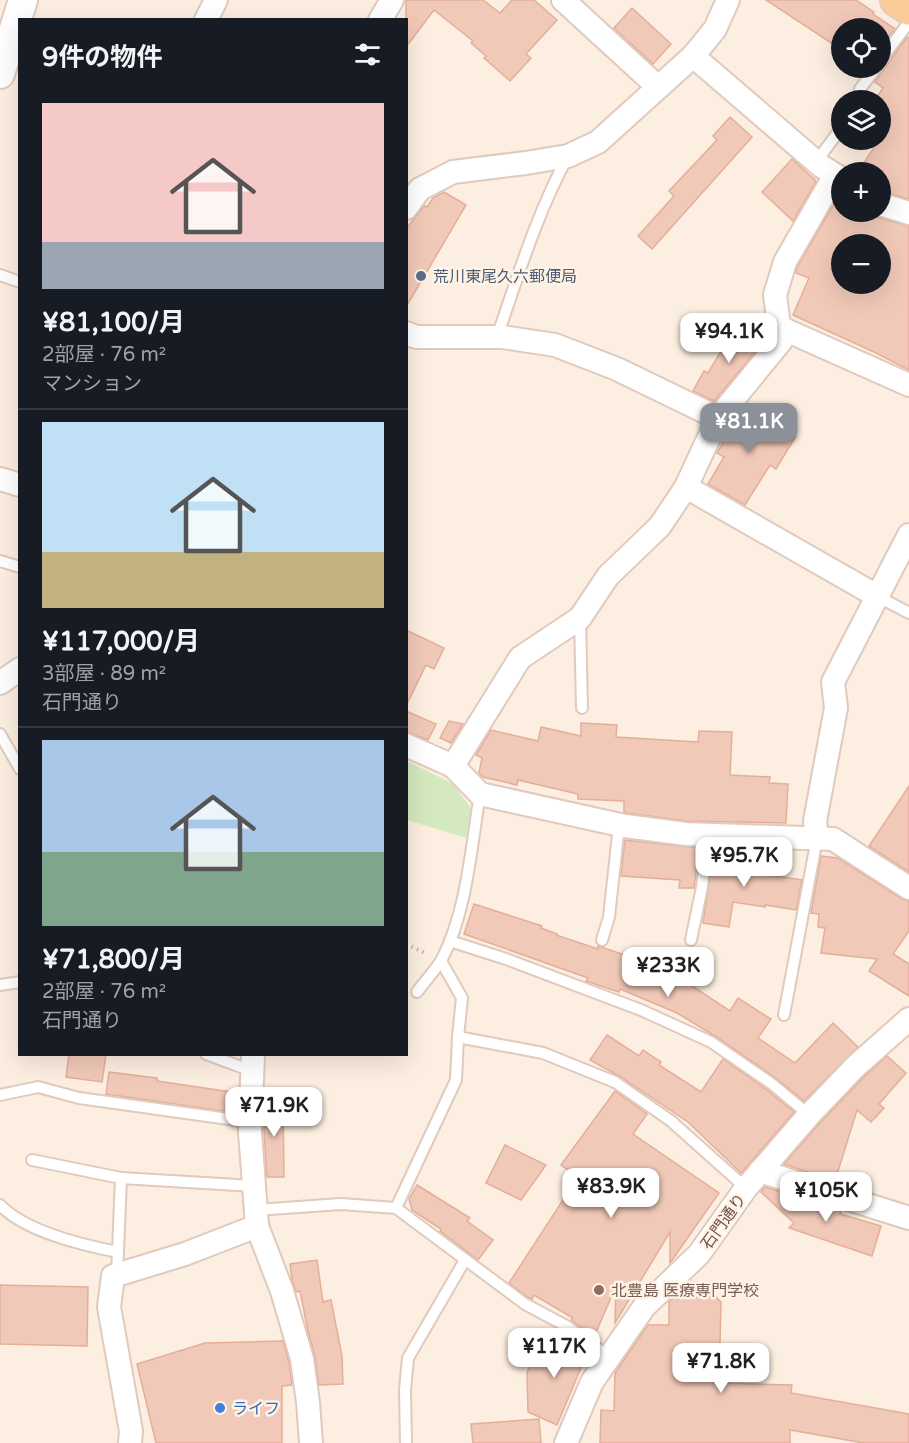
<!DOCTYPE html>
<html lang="ja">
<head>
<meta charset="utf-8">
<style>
	body { margin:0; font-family:"Varela Round","Noto Sans JP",sans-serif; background:#20242c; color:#f1f3f6; height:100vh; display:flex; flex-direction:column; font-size:22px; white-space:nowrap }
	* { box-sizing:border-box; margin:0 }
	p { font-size:20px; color:#9ea1a6 }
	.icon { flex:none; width:33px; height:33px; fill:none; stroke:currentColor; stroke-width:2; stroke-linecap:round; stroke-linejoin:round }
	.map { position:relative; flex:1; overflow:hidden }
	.drawer { position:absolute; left:18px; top:18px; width:390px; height:1038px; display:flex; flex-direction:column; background:#171b24; border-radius:0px; box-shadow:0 6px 24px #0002 }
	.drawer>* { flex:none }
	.controls { position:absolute; left:831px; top:18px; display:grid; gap:12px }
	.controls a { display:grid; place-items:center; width:60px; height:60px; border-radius:50%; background:#171b24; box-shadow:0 6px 24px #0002; font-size:30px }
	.price { position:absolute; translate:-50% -51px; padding:0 14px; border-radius:12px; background:#fff; color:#222; font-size:20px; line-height:39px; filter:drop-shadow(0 2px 3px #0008) }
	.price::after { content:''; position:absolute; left:50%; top:36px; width:18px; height:14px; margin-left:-9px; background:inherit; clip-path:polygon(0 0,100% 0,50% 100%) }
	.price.on { background:#8c9099; color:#fff }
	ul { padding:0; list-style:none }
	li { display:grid; align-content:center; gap:12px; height:318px; padding:0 24px }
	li+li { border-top:2px solid #363941 }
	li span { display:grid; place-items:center; height:186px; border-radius:0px; color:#555 }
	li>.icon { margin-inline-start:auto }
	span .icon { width:108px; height:108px; fill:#fffc; stroke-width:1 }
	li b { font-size:26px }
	h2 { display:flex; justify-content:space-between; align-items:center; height:72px; padding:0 24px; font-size:26px }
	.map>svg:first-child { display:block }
	.green { fill:#d4e9bf }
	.building { fill:#f1c9b8; stroke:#e4ae99; stroke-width:1.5; fill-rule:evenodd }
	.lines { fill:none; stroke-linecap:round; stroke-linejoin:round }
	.service-casing { stroke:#e0cabd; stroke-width:14 }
	.minor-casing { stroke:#e0cabd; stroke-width:26 }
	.tertiary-casing { stroke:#e0cabd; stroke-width:32 }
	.primary-casing { stroke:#d8cfcc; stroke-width:36 }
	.path { stroke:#d6ac9c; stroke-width:4; stroke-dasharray:1.5 4.5; stroke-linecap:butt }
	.service { stroke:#fff; stroke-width:10 }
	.minor { stroke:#fff; stroke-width:22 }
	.tertiary { stroke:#fff; stroke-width:28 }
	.primary { stroke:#fbcc98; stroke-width:33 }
	.service-dot { fill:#5c6f8a; stroke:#fff3e6; stroke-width:2 }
	.education-dot { fill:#8d6e63; stroke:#fff3e6; stroke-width:2 }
	.shop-dot { fill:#3f7fe0; stroke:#fff3e6; stroke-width:2 }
	.labels { text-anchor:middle; stroke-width:5; stroke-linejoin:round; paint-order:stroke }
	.service-label { font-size:16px; fill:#4e5e75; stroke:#fff3e6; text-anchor:start }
	.street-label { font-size:16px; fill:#725348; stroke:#fff3e6 }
	.education-label { font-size:16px; fill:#785e54; stroke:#fff3e6; text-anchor:start }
	.shop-label { font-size:16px; fill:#366cbe; stroke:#fff3e6; text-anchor:start }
</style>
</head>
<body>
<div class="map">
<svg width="909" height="1443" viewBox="0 0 909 1443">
	<rect width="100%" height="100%" fill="#fceee0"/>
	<!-- green -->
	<polygon class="green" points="407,761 453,784 471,808 466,838 407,820"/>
	<!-- building -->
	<g class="building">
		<polygon points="406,0 483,0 500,13 512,0 534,0 557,20 526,54 531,58 510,81 484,58 486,56 471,43 473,41 434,10 406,47"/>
		<polygon points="766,0 856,0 874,12 873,14 895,29 880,48 880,28 842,28 842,50"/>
		<polygon points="632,8 671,44 653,64 614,28"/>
		<polygon points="907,37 909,38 909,199 880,191 880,172 858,172 875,146 866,140 880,140 880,100 875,100 883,88 875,82"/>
		<polygon points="730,117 752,137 652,249 638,236 674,196 669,191 717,140 713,136"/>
		<polygon points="792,159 816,181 793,221 762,192"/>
		<polygon points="444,192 466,205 406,307 406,229 424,206 427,207 433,198"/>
		<path d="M842,197V212H869L876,217L909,226V370L874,352L793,315L809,278L796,273L797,267L837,199L839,201ZM842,244H880V284H842Z"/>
		<polygon points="744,325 764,337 757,350 714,401 693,391 704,371 708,373 724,346 729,349"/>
		<polygon points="745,406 796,436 776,469 770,465 745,505 708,484 724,457 717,453 734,424 731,423"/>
		<polygon points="406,630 444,648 434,669 426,665 406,706"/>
		<polygon points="406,711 436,724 428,740 406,732"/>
		<polygon points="449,721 463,724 451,743 440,738"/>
		<polygon points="581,723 617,725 616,737 698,742 699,731 732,732 730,775 770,777 769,783 788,784 786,823 687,821 627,813 624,812 624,801 578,799 578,794 518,780 517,785 483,777 479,773 482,758 476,755 491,730 538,741 541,727 581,736"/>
		<polygon points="909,786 909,872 869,846"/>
		<polygon points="625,840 699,848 694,888 679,888 680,880 621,876"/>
		<polygon points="714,848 744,849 741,871 802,880 796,910 765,905 765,907 733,902 729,927 703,923"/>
		<polygon points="821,856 838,858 902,899 909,901 909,931 893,954 909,964 909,996 869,971 877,959 821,953 825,928 818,927 819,914 811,913"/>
		<polygon points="474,904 542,926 541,928 557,934 556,935 598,949 598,946 631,957 630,961 678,981 680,978 730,1011 738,998 771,1019 758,1038 795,1063 833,1023 858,1047 804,1101 776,1078 715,1036 677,1013 620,989 619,992 586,981 588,978 464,934"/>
		<polygon points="607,1035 639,1056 643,1050 661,1062 659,1065 701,1092 723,1059 767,1090 794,1112 741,1173 688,1122 619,1076 590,1060"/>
		<polygon points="69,1054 106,1054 102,1082 66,1077"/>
		<polygon points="887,1056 906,1073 879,1104 884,1108 871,1122 857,1110 835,1181 784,1164 819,1124 865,1076"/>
		<polygon points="109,1072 157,1078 157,1081 238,1093 237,1113 106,1094"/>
		<polygon points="615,1091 647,1114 633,1134 719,1193 670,1263 670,1232 615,1323 616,1286 594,1337 571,1320 573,1318 534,1295 532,1299 529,1298 509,1283 578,1177 561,1165"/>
		<polygon points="265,1098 283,1100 284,1177 267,1177 264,1132"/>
		<polygon points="505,1145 546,1165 521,1200 486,1183"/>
		<polygon points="417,1185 470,1218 467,1221 493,1240 478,1260 440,1231 441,1229 412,1210 409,1199"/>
		<polygon points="765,1187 841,1211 840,1214 881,1226 872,1256 789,1228 794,1223 761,1192"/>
		<polygon points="317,1260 323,1302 331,1300 342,1356 343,1384 319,1385 315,1357 308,1331 300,1291 296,1292 292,1280 290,1264"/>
		<polygon points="0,1285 88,1287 87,1346 0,1344"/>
		<polygon points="676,1295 715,1296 721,1302 719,1383 792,1385 791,1393 909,1414 909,1443 864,1443 790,1430 790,1443 600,1443 601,1410 614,1411 615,1373 648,1325 669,1325 669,1302"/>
		<polygon points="562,1332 588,1351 557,1425 528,1412 527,1373 531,1361 540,1364 542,1358"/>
		<polygon points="283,1341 289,1362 292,1385 282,1386 282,1443 156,1443 137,1364 205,1343"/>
		<polygon points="539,1419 541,1443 473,1443 471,1424"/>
	</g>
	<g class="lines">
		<!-- service casing -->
		<g class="service-casing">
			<g id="service">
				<polyline points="880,61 909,22"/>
				<polyline points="860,100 860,89 876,68"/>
				<polyline points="816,162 842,127"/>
				<polyline points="0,275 20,282"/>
				<path d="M497,337C518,276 537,213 568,156"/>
				<polyline points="0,561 20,567"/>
				<polyline points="877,596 909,613"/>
				<polyline points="580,618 582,708"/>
				<polyline points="0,734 20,769"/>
				<polyline points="602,940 609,917 619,825"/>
				<polyline points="691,940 702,887 708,834"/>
				<polyline points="450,941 506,959 641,1010 711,1042 772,1084 809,1115"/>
				<polyline points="441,961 462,998 458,1037"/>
				<polyline points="0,985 20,982"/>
				<path d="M417,992C425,981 435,971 442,959C467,911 471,847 480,794"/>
				<polyline points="784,1015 817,838"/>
				<polyline points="206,1054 252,1071"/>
				<polyline points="0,1095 38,1087 79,1098 250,1122"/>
				<polyline points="32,1160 121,1178"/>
				<path d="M0,1205C26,1232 82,1245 118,1252"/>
				<polyline points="396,1208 456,1080 458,1037 543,1053 615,1082 671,1121 746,1188"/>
				<polyline points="256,1210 341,1204 396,1208 525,1304 568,1327 609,1357"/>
				<polyline points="117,1275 121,1178 254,1186"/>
				<polyline points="406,1443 405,1390 408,1358 465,1260"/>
			</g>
		</g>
		<!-- minor casing -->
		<g class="minor-casing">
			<g id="minor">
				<polyline points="563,0 658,87"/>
				<polyline points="206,20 216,0"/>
				<polyline points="380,20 392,0"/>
				<polyline points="693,56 821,166 842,179"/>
				<polyline points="880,204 909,213"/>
				<polyline points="406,208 420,189 453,172 526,163 568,156 598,142 693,56 715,29 728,0"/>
				<polyline points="779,327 909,385"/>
				<polyline points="406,333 416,337 502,337 555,345 617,369 718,418"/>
				<polyline points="0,479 20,485"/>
				<polyline points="686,487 877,596"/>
				<polyline points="0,683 20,669"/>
				<polyline points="406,745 453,766 480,794 625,826 686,834 833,839 909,888"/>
				<polyline points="453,766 520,658 580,618 608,576 660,526 686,487 718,418 781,341 775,295 785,262 835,175"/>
				<polyline points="817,838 815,821 836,708 833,682 909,535"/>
				<polyline points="253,1054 250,1132 257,1226 282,1291 302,1359 308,1402 311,1443"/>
				<polyline points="760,1171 909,1218"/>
				<polyline points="130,1443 131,1431 109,1307 113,1276 185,1254 257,1226"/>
				<polyline points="566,1443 592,1382 644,1307 699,1254 746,1188 809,1115 856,1066 909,1019"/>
			</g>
		</g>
		<!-- tertiary casing -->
		<g class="tertiary-casing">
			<polyline id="tertiary" points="0,74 23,0"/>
		</g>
		<!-- primary casing -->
		<g class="primary-casing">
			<polyline id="primary" points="897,0 909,8"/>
		</g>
		<!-- path -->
		<polyline class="path" points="406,944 425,953"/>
		<!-- service -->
		<use href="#service" class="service"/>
		<!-- minor -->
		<use href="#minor" class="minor"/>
		<!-- tertiary -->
		<use href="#tertiary" class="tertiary"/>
		<!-- primary -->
		<use href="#primary" class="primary"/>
	</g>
	<!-- markers -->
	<circle class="service-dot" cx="421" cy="276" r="6"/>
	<circle class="education-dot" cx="599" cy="1290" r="6"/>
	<circle class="shop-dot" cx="220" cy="1408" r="6"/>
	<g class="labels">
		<!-- service labels -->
		<g class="service-label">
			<text x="433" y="282">荒川東尾久六郵便局</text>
		</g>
		<!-- street labels -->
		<g class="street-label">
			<text transform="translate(723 1221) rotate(-54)" y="6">石門通り</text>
		</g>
		<!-- education labels -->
		<g class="education-label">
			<text x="611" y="1296">北豊島 医療専門学校</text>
		</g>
		<!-- shop labels -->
		<g class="shop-label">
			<text x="232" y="1414">ライフ</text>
		</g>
	</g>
</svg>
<div class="controls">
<a><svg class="icon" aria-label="locate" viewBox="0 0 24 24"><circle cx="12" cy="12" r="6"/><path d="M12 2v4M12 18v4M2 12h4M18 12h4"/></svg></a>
<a><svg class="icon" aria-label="layers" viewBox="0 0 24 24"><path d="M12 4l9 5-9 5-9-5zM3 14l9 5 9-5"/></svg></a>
<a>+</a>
<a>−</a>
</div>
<b class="price" style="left:729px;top:364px">¥94.1K</b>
<b class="price on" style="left:749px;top:454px">¥81.1K</b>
<b class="price" style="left:744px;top:888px">¥95.7K</b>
<b class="price" style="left:668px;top:998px">¥233K</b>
<b class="price" style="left:274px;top:1138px">¥71.9K</b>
<b class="price" style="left:611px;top:1219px">¥83.9K</b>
<b class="price" style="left:826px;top:1223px">¥105K</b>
<b class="price" style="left:554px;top:1379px">¥117K</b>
<b class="price" style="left:721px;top:1394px">¥71.8K</b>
<section class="drawer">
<h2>9件の物件<svg class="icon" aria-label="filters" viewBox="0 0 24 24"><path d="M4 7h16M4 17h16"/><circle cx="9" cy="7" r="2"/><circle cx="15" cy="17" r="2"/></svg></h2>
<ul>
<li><span style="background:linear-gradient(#f6c9c9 75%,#9aa5b1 0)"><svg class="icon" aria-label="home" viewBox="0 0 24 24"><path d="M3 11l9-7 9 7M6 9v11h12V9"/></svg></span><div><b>¥81,100/月</b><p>2部屋 · 76 m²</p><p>マンション</p></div></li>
<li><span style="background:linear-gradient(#bfe0f5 70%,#c2b280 0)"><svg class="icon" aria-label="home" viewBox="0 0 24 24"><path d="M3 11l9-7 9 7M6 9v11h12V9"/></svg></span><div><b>¥117,000/月</b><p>3部屋 · 89 m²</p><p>石門通り</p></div></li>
<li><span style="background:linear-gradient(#a9c7e8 60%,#7fa58c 0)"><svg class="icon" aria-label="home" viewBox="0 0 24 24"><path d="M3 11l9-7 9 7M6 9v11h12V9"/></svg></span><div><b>¥71,800/月</b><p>2部屋 · 76 m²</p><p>石門通り</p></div></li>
</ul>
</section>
</div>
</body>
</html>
